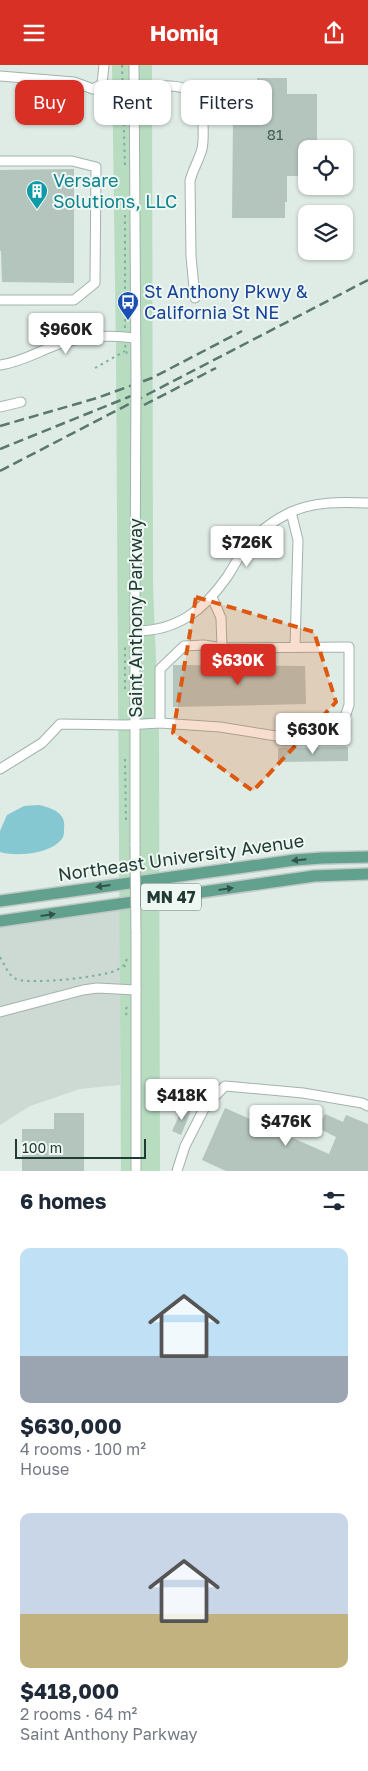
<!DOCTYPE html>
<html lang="en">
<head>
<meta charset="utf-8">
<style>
	body { margin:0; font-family:"Golos Text",sans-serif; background:#f2f2f3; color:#1f2937; height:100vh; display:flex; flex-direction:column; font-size:19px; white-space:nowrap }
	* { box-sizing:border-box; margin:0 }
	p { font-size:16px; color:#747a83 }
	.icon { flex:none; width:28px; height:28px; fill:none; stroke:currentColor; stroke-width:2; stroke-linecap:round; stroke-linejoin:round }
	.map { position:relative; height:1106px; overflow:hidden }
	.panel { display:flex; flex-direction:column; background:#fff; flex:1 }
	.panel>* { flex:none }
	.banner { position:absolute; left:15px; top:15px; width:339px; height:45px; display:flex; gap:10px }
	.tools { position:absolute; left:298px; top:75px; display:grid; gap:10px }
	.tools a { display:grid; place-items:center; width:55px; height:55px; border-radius:10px; background:#fff; box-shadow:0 1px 4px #0004; font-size:25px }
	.scale { position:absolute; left:15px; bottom:12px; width:131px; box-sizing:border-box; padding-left:5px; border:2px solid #203b33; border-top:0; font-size:14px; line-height:18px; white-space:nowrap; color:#203b33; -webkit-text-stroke:4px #eff7f3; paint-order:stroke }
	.price { position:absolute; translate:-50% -42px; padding:0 11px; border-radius:5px; background:#fff; color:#222; font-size:16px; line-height:32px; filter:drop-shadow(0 1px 2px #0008) }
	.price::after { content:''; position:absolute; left:50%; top:30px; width:15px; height:11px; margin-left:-8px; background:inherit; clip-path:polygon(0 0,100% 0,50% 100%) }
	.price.current { background:#d93025; color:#fff }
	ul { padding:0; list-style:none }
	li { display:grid; align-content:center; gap:10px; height:265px; padding:0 20px }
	li span { display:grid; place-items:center; height:155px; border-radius:10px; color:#555 }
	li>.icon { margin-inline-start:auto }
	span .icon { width:90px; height:90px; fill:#fffc; stroke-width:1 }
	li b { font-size:21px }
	h2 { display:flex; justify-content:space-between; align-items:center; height:60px; padding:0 20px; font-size:21px }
	.chip { padding:0 18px; border-radius:10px; background:#fff; box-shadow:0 1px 4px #0004; font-size:18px; line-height:45px }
	.chip.current { background:#d93025; color:#fff }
	header { display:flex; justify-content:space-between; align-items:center; height:65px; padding:0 20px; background:#d93025; color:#fff; font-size:22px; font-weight:700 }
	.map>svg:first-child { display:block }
	.built { fill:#cddad4 }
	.green { fill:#b7dcc0 }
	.water { fill:#86c8d1 }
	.building { fill:#b4c5be }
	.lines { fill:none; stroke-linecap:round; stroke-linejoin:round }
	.minor-casing { stroke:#a2b3ac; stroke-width:11 }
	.major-casing { stroke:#c1c8c6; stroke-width:14 }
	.path { stroke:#7faf9e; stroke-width:2; stroke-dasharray:2.5 4; stroke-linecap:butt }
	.minor { stroke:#fff; stroke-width:9 }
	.major { stroke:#63a18f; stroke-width:11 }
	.rail { stroke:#5a776e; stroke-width:2.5; stroke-dasharray:10 5; stroke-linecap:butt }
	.minor-bridge-casing { stroke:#a2b3ac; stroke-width:11; stroke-linecap:butt }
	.minor-bridge { stroke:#fff; stroke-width:9 }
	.oneway { fill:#31544a }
	.marked { fill:#de580e; fill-opacity:0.2; stroke:#de580e; stroke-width:4; stroke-dasharray:10 6; stroke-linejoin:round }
	.labels { text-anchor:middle; stroke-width:4; stroke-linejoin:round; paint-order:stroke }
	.number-label { font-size:15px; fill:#455e56 }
	.shield { fill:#eff7f3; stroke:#5e736d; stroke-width:1 }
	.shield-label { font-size:16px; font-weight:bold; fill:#203b33 }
	.culture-label { font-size:18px; fill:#0d838f; stroke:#eff7f3; text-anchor:start }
	.transit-label { font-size:18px; fill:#164399; stroke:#eff7f3; text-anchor:start }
	.street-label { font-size:18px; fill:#203b33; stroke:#eff7f3 }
</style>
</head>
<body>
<header><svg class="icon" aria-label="menu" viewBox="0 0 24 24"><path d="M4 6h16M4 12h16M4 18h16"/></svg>Homiq<svg class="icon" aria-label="share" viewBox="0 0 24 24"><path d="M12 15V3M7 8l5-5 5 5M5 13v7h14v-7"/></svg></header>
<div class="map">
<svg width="368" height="1106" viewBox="0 0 368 1106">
	<rect width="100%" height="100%" fill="#dfebe5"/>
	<!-- built -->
	<polygon class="built" points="121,844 120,1020 80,1024 30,1041 0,1060 0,862"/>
	<!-- green -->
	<polygon class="green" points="112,0 152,0 153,521 159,670 160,1106 121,1106 116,286"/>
	<!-- water -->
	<path class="water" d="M39,740C52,743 67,748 64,764C64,767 64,770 63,772C54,789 15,792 0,787V766L7,750L24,741Z"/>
	<!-- building -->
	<g class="building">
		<polygon points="257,13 287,13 287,29 317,29 317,84 306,84 306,111 287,111 287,137 285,137 285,153 232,153 233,57 227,57 227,41 233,41 233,28 257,28"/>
		<polygon points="74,104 74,218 2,217 1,186 0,186 0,105"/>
		<polygon points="173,600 305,601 306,639 173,642"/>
		<polygon points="348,682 348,696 278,697 278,683"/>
		<polygon points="183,1042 191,1046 181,1070 172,1066"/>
		<polygon points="225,1043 329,1089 336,1072 318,1063 325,1049 343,1057 346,1050 368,1059 368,1106 226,1106 202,1095"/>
		<polygon points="54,1048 84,1048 84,1106 22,1106 22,1064 54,1064"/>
	</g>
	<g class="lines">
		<!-- minor casing -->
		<g class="minor-casing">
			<g id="minor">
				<polyline points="134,0 136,313"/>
				<polyline points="0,11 74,17 93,24 102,19 104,0"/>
				<path d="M134,22C154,22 187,15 200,34C204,40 204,50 203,57C203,65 204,75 202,84C199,95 193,104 190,116L191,191L195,233"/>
				<polyline points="0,96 72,96 96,102 95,218 74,235 0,235"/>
				<path d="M0,300C24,297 43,283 66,277C88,271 113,270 135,273"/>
				<polyline points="0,342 21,337"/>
				<polyline points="291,447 298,475 295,582"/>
				<path d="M136,566C177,566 204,545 227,512C233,503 238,493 245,483C256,469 273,456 289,448C313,436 342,437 368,438"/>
				<polyline points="160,658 220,662 276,671 329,669 344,655 349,640 349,582 222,583"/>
				<polyline points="0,704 42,678 60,659 126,660 160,658 160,604 184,581 204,580 222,583 221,553 212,532"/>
				<polyline points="135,781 135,531"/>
				<polyline points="0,947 83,925 97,923 136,925"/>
				<polyline points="136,1106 136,870"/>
				<polyline points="177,1106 185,1081 206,1040 225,1021 303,1028 362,1038 368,1041"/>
			</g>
		</g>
		<!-- major casing -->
		<g class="major-casing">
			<g id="major">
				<polyline points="0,836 295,795 322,793 368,792"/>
				<polyline points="0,856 314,811 368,809"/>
			</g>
		</g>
		<!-- path -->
		<g class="path">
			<polyline points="122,0 125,103"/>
			<polyline points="125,263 125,150"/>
			<polyline points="125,280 127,290"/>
			<polyline points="95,303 125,286"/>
			<polyline points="125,624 125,579"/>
			<polyline points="125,694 126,757"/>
			<path d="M0,892C5,900 8,910 16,914C29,920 101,912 114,906C118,905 121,902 124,900"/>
			<polyline points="127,894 124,900 127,905"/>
			<polyline points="127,942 125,946 127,951"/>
		</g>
		<!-- minor -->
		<use href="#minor" class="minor"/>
		<!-- major -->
		<use href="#major" class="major"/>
		<!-- rail -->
		<g class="rail">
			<polyline points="144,340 216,303"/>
			<polyline points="0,361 97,333 152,313 242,266"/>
			<polyline points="0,384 131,331"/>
			<polyline points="0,406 368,215"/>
		</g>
		<!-- minor-bridge casing -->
		<g class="minor-bridge-casing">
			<g id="minor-bridge">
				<polyline points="135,531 136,313"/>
				<polyline points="135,781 136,870"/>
			</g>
		</g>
		<!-- minor-bridge -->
		<use href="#minor-bridge" class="minor-bridge"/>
	</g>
	<!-- one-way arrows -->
	<defs><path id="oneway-solid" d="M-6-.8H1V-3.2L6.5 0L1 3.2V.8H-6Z" transform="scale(1.25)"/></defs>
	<g class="oneway">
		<use href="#oneway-solid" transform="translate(299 795) rotate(174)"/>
		<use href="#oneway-solid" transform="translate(103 821) rotate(172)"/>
		<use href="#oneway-solid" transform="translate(226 824) rotate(-8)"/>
		<use href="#oneway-solid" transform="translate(48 850) rotate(-8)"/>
	</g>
	<!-- marked area -->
	<path class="marked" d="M196,532L314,567L336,637L253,726L173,668Z"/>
	<!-- icons -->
	<defs>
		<g id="building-pin" transform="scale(1.125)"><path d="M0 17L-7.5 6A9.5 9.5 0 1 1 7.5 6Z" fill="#0f9aa8" stroke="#eff7f3"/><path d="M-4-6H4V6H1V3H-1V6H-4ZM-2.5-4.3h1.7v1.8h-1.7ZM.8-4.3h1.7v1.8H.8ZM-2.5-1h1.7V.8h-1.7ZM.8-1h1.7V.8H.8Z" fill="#fff"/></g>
		<g id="bus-pin" transform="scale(1.125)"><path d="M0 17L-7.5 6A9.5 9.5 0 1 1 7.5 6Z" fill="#1a4fb4" stroke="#eff7f3"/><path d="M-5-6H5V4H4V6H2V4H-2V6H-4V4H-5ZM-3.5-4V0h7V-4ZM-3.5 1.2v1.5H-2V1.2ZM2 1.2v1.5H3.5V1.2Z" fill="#fff"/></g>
	</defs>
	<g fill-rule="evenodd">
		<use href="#building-pin" x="37" y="126"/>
		<use href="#bus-pin" x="128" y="237"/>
	</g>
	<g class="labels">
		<!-- number labels -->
		<g class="number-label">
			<text x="275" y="75">81</text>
		</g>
		<!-- shield labels -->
		<rect class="shield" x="141" y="818.5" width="60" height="27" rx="4"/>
		<g class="shield-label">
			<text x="171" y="838">MN 47</text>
		</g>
		<!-- culture labels -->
		<g class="culture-label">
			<text x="53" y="122">Versare<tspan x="53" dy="21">Solutions, LLC</tspan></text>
		</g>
		<!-- transit labels -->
		<g class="transit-label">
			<text x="144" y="233">St Anthony Pkwy &amp;<tspan x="144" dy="21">California St NE</tspan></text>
		</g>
		<!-- street labels -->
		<g class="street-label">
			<text transform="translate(136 553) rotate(-90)" y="6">Saint Anthony Parkway</text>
			<text transform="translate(181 793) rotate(-8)" y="6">Northeast University Avenue</text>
		</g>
	</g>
</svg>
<div class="tools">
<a><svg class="icon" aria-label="locate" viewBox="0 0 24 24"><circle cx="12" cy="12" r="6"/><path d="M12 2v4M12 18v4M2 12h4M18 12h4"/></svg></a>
<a><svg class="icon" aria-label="layers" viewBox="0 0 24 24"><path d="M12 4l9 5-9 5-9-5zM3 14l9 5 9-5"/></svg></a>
</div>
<div class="scale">100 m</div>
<b class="price" style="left:66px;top:290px">$960K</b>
<b class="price" style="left:247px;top:503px">$726K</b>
<b class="price current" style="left:238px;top:621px">$630K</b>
<b class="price" style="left:313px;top:690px">$630K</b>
<b class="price" style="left:182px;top:1056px">$418K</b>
<b class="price" style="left:286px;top:1082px">$476K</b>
<div class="banner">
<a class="chip current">Buy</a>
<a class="chip">Rent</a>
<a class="chip">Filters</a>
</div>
</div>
<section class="panel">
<h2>6 homes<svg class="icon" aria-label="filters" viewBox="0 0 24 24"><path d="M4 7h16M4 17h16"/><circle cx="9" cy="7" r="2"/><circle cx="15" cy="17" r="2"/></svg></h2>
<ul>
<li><span style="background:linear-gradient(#bfe0f5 70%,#9aa5b1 0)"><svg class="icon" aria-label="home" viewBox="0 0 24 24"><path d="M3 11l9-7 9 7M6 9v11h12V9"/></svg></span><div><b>$630,000</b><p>4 rooms · 100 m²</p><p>House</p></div></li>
<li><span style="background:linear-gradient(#c9d6e8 65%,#c2b280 0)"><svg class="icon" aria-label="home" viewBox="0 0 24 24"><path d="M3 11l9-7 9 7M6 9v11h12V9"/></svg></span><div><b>$418,000</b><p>2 rooms · 64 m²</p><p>Saint Anthony Parkway</p></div></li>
</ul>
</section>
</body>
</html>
